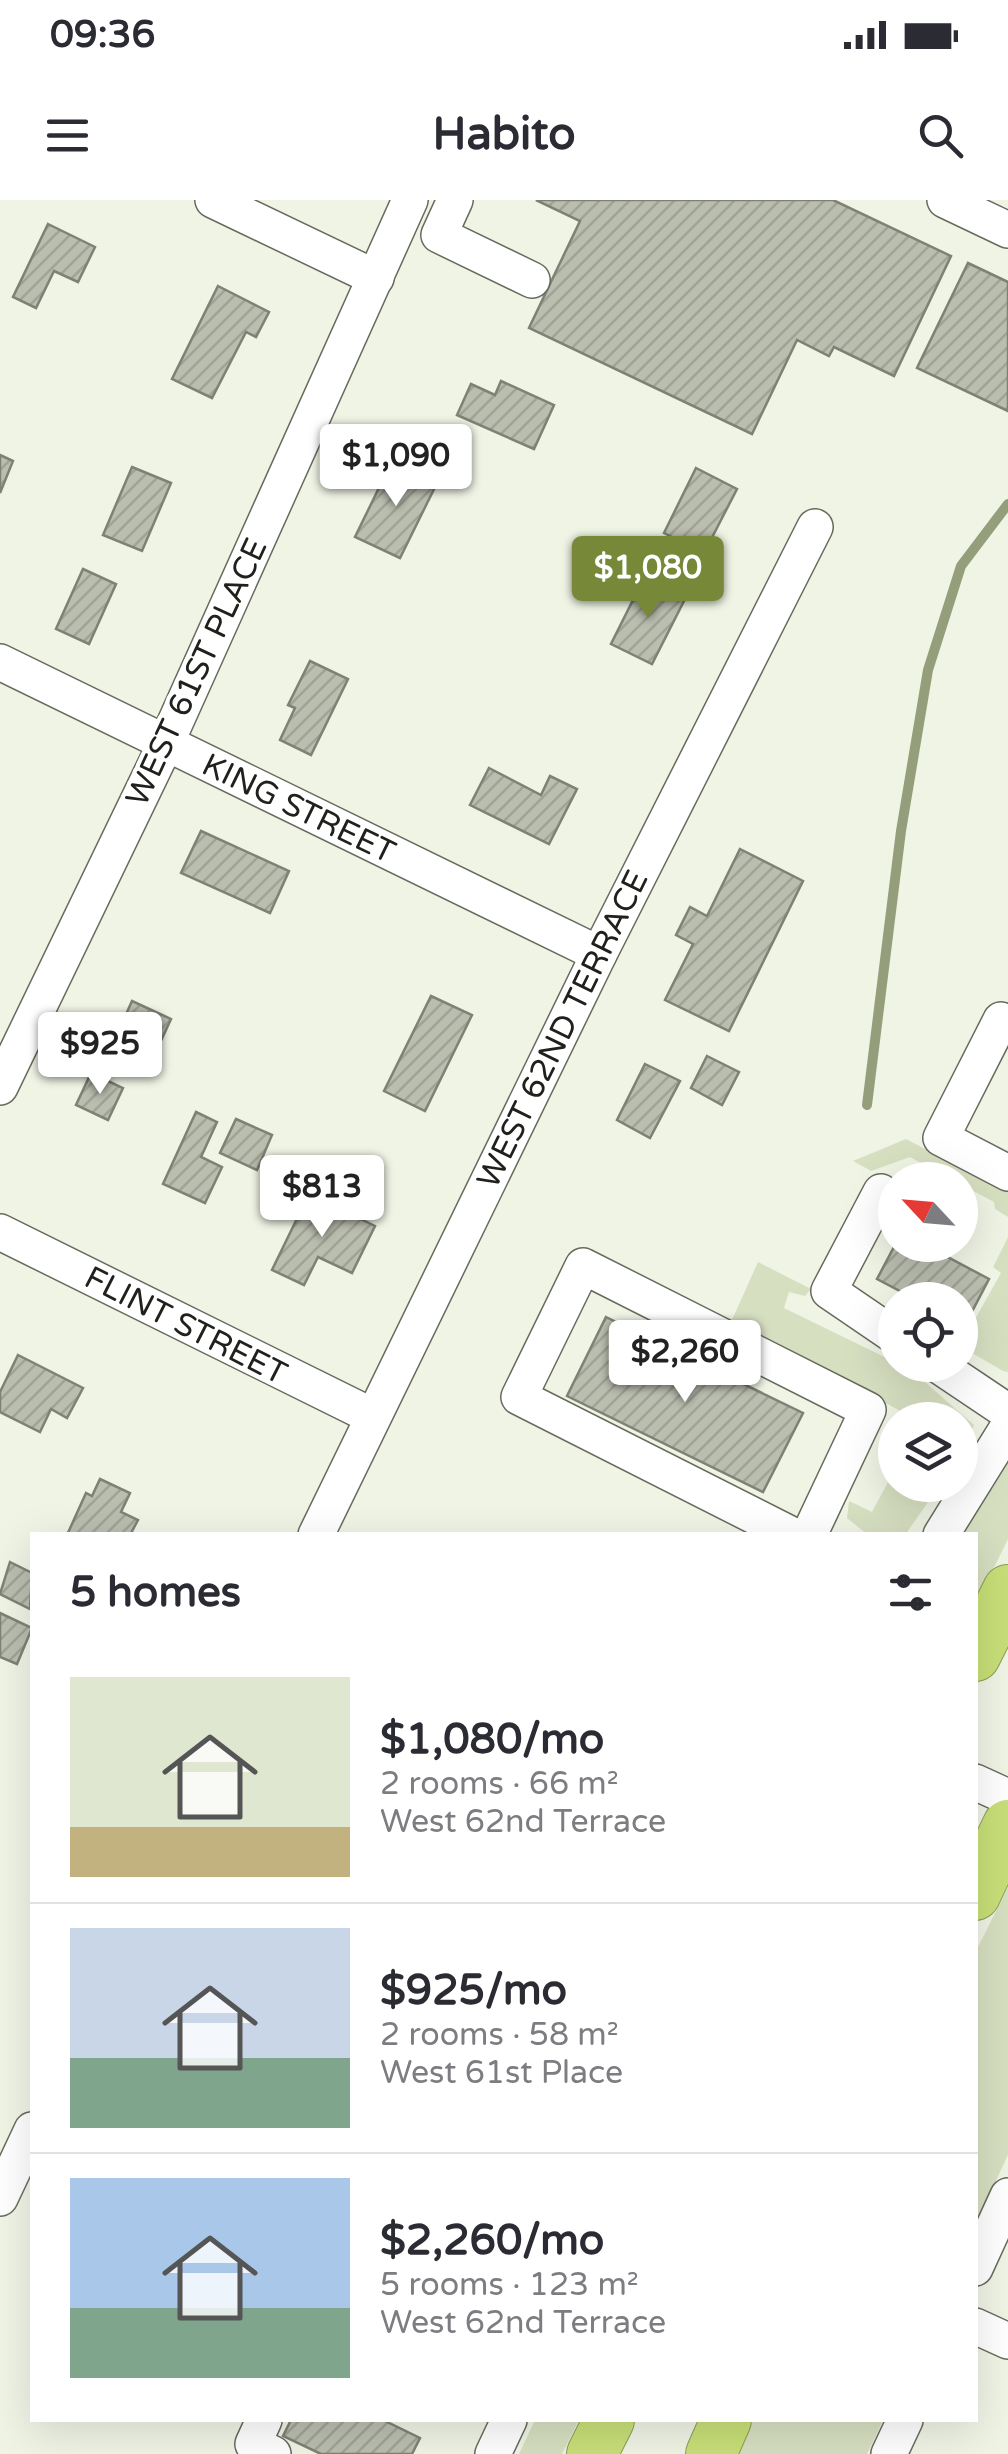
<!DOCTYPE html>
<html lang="en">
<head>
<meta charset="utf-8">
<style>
	body { margin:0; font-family:"Varela Round",sans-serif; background:#f7f7f7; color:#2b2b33; height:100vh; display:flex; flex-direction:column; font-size:38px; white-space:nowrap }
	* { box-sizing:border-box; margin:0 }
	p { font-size:32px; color:#7c7c81 }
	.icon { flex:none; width:55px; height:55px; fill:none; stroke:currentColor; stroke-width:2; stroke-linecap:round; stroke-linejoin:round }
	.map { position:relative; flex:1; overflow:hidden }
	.side { position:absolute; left:30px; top:1332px; width:948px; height:890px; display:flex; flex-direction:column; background:#fff; border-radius:0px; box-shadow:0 10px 40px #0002 }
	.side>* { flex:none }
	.needle { width:65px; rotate:296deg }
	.controls { position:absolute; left:878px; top:962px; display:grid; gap:20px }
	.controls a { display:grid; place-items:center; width:100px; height:100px; border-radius:50%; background:#fff; box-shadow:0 10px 40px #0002; font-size:50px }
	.price { position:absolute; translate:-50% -85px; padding:0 22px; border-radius:10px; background:#fff; color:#222; font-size:32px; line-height:65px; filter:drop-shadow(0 2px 5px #0008) }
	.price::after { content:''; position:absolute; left:50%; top:60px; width:30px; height:22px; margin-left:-15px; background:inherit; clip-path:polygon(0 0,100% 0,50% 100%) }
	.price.current { background:#778938; color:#fff }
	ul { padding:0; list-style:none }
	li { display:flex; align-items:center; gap:30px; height:250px; padding:0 40px }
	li+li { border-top:2px solid #e1e1e2 }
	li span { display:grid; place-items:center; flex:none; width:280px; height:200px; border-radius:0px; color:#555 }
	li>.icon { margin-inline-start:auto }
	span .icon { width:120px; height:120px; fill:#fffc; stroke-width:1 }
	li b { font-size:42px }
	h2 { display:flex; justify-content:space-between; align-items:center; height:120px; padding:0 40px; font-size:42px }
	.status { display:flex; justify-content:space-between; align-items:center; height:70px; padding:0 50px; background:#fff; direction:ltr }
	.status svg { height:28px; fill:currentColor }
	header { display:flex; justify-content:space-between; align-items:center; height:130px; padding:0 40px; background:#fff; font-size:45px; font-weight:700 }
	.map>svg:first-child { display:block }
	.grass { fill:#d7dfc1 }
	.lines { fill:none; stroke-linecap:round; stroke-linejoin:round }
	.stream { stroke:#949e7b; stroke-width:10 }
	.building { fill:url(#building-hatch); stroke:#7e8275; stroke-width:2.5 }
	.minor-casing { stroke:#676b5e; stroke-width:38 }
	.highway-casing { stroke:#8d9c58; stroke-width:52 }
	.minor { stroke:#fff; stroke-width:35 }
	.highway { stroke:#c7df78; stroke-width:50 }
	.labels { text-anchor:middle; stroke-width:8; stroke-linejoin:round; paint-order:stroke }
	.street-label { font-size:32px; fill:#20211c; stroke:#fff }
</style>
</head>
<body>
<div class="status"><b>09:36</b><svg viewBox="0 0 49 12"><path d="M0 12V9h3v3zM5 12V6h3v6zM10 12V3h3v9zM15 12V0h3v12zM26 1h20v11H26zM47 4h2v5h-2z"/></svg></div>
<header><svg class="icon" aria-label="menu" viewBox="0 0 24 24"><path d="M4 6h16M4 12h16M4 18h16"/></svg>Habito<svg class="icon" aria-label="search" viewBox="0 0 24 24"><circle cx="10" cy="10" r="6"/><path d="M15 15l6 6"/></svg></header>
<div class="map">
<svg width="1008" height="2254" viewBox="0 0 1008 2254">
	<defs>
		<pattern id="building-hatch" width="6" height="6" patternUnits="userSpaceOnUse" patternTransform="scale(2.5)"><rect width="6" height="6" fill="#babeaf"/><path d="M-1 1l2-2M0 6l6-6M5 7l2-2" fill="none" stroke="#a0a396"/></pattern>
	</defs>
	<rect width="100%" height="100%" fill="#eff4e5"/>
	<!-- grass -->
	<g class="grass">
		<polygon points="906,939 1008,992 1008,1017 995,1009 994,1002 910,957 871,971 853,961"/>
		<polygon points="1008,1037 1008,1172 1003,1171 960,1146 1001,1073 993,1067"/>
		<polygon points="758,1062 811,1089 805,1096 789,1092 784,1108 911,1170 974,1225 960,1254 960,1220 917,1220 732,1120"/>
		<polygon points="1008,1260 1008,1339 975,1406 975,1335 960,1335"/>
		<polygon points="895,1269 895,1285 940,1285 905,1335 868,1335 847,1318 849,1301 872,1312"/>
		<polygon points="1008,1687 1008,1955 975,2025 975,1753"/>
		<polygon points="535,2220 579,2220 562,2254 519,2254"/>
		<polygon points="752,2220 883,2220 867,2254 736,2254"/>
	</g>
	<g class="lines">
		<!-- stream -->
		<polyline class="stream" points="867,905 901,631 928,470 961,366 1008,304"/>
	</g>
	<!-- building -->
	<g class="building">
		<polygon points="536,0 833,0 951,56 894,176 834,147 829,156 797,140 752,234 529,128 580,21"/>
		<polygon points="48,24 95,47 78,82 54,71 36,108 13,97"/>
		<polygon points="968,63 1008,82 1008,211 917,168"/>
		<polygon points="218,86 269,112 256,137 246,132 212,198 172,179"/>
		<polygon points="501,181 554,205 534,249 457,215 471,184 495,195"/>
		<polygon points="0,255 13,261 0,293"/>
		<polygon points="393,259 438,281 400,358 355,337"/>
		<polygon points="132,267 171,283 142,351 103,335"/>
		<polygon points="696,268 737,289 704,353 664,333"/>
		<polygon points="83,369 116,384 89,444 56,429"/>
		<polygon points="644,378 685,399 652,464 611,444"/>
		<polygon points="310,461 348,479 311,555 280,540 295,508 288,505"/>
		<polygon points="489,568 541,595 550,576 577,589 549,644 470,605"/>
		<polygon points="201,631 289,671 270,713 181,673"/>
		<polygon points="740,649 803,681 729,831 665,800 693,744 676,735 690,707 707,716"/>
		<polygon points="431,796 472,815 425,911 384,891"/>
		<polygon points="132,801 171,819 145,875 107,857"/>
		<polygon points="707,856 739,872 722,905 691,888"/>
		<polygon points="645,864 680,881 650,938 617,920"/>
		<polygon points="91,873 123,888 108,920 76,905"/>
		<polygon points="196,912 217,922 201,957 222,967 205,1003 163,984"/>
		<polygon points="236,919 272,935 257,970 220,953"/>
		<polygon points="309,994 375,1026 352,1073 318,1057 304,1085 272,1070"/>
		<polygon points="895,1045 925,1045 989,1079 965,1125 960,1122 960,1100 917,1100 877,1079"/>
		<polygon points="606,1117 803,1213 763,1292 567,1196"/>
		<polygon points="18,1155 83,1188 67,1218 51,1209 40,1232 0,1212 0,1192"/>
		<polygon points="100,1279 130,1293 121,1312 138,1320 130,1335 67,1335 86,1293 92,1296"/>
		<polygon points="10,1362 32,1373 30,1409 0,1394"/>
		<polygon points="0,1413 32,1428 17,1464 0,1457"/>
		<polygon points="291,2220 383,2220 420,2238 412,2254 321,2254 283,2236"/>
	</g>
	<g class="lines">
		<!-- minor casing -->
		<g class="minor-casing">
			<g id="minor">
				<polyline points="213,0 376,78"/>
				<polyline points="455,0 439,35 532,80"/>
				<polyline points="945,0 1008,30"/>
				<polyline points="0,462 599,754"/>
				<polyline points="1008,824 1001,820 941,938 1008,973"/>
				<polyline points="0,887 166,543 410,0"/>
				<polyline points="881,992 829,1091 895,1136"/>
				<polyline points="0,1032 372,1216"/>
				<polyline points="938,1165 1008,1212"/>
				<polyline points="316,1335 599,754 815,327"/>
				<polyline points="792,1335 519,1197 583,1066 868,1210 809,1335"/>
				<polyline points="941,1335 1008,1227"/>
				<polyline points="975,1582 1008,1597"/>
				<polyline points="0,1998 32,1930"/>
				<polyline points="975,2068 1008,1996"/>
				<polyline points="975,2126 1008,2141"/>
				<polyline points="264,2220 253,2244 273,2254"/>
				<polyline points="493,2254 509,2220"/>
				<polyline points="889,2254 905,2220"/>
			</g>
		</g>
		<!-- highway casing -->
		<g class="highway-casing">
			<g id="highway">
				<polyline points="975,1456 1008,1390"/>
				<polyline points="975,1695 1008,1625"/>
				<polyline points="592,2254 609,2220"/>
				<polyline points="711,2254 726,2220"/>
			</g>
		</g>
		<!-- minor -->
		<use href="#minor" class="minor"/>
		<!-- highway -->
		<use href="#highway" class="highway"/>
	</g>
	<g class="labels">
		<!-- street labels -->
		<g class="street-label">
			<text transform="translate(196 472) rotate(-65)" y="11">WEST 61ST PLACE</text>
			<text transform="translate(299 608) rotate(26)" y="11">KING STREET</text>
			<text transform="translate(562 829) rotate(-64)" y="11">WEST 62ND TERRACE</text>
			<text transform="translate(186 1125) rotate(27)" y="11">FLINT STREET</text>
		</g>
	</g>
</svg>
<div class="controls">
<a><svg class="needle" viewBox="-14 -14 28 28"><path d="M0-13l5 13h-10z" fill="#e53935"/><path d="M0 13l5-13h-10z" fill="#7c7c81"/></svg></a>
<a><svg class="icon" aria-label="locate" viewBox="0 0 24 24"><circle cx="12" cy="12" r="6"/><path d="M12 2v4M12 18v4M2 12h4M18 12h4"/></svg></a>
<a><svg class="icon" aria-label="layers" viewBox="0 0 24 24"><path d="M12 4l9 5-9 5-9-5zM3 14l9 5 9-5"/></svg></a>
</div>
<b class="price" style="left:396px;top:309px">$1,090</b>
<b class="price current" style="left:648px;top:421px">$1,080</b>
<b class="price" style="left:100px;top:897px">$925</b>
<b class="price" style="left:322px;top:1040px">$813</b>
<b class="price" style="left:685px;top:1205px">$2,260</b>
<section class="side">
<h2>5 homes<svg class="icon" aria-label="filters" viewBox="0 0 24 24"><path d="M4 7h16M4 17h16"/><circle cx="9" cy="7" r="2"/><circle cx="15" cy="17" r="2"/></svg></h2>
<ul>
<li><span style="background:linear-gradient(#dfe7d0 75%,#c2b280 0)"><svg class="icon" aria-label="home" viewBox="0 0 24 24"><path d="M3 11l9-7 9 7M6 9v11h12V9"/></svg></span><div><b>$1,080/mo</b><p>2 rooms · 66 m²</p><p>West 62nd Terrace</p></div></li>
<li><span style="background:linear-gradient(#c9d6e8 65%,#7fa58c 0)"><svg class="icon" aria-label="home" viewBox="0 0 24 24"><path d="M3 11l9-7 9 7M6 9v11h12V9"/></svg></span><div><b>$925/mo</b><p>2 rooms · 58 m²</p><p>West 61st Place</p></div></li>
<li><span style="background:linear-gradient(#a9c7e8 65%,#7fa58c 0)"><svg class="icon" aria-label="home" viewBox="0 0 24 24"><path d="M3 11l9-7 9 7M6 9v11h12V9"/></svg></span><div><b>$2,260/mo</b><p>5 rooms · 123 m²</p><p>West 62nd Terrace</p></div></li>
</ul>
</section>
</div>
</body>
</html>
